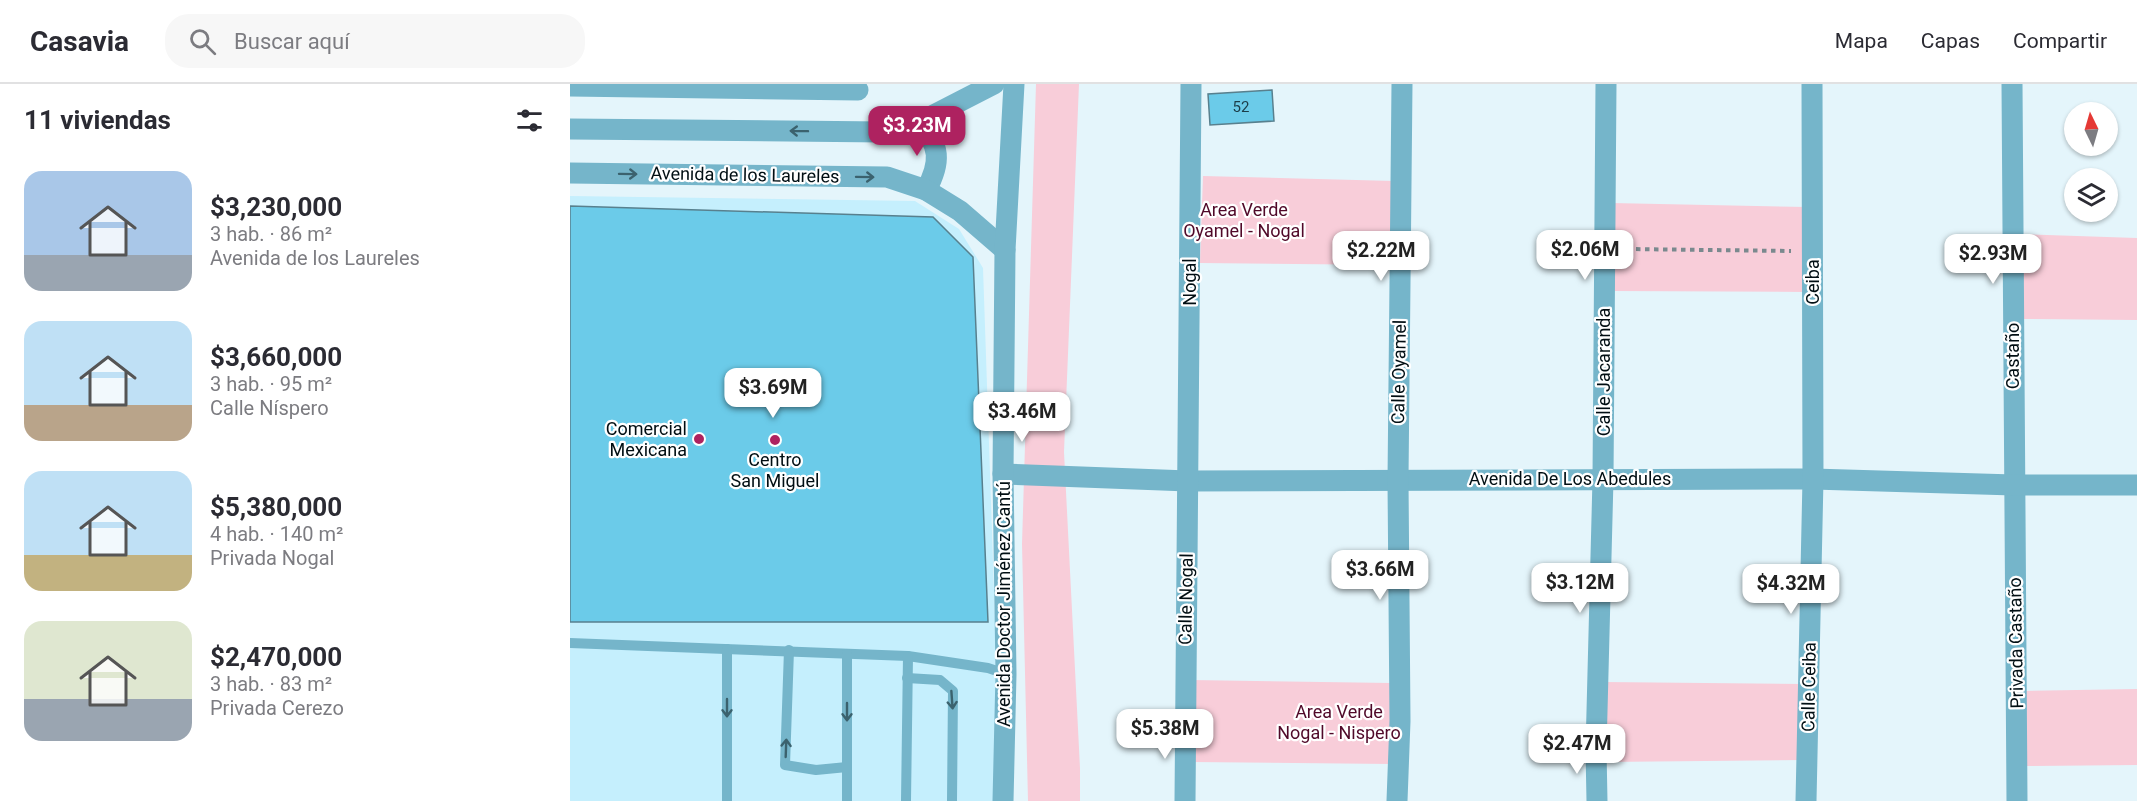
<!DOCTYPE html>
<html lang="es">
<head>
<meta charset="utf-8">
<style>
	body { margin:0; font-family:Roboto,sans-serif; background:#f7f7f7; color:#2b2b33; height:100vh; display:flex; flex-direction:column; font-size:22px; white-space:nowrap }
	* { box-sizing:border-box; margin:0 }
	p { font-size:20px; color:#7c7c81 }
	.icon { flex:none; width:33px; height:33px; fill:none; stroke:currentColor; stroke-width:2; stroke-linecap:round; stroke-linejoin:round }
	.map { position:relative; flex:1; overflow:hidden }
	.side { display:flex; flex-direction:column; background:#fff; width:570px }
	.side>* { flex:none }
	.needle { width:39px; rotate:355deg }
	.buttons { position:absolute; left:1494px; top:18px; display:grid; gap:12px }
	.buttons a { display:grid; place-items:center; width:54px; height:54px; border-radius:50%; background:#fff; box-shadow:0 2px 4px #0004; font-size:30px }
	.price { position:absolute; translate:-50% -51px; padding:0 14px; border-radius:12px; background:#fff; color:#222; font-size:20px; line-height:39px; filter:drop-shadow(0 2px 3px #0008) }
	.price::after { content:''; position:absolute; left:50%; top:36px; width:18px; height:14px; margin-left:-9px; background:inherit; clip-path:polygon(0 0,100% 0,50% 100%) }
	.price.on { background:#ae2260; color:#fff }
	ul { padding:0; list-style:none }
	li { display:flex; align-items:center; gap:18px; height:150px; padding:0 24px }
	li span { display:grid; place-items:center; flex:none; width:168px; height:120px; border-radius:18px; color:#555 }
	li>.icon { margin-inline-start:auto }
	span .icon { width:72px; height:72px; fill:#fffc; stroke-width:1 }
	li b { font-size:26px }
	h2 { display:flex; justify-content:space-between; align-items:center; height:72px; padding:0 24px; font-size:26px }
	header { display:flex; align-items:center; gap:36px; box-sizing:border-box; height:84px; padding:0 30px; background:#fff; border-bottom:2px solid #e1e1e2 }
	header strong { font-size:28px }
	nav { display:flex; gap:33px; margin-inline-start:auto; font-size:21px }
	.search { width:420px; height:54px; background:#f7f7f7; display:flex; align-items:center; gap:15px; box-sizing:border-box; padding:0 21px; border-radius:24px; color:#7c7c81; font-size:22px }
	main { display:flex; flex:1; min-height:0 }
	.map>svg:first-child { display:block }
	.built { fill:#c5effd }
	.green { fill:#f8cdd9 }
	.building { fill:#6bcbe9; stroke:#58808e; stroke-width:1.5 }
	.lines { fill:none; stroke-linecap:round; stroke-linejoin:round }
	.path { stroke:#7a898e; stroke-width:4; stroke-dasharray:4.5 4.5; stroke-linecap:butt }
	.service { stroke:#75b5ca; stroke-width:10 }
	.minor { stroke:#75b5ca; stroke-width:21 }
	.oneway { stroke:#3b626e }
	.poi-dot { fill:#ae2260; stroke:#fff; stroke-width:2 }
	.labels { text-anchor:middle; stroke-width:4.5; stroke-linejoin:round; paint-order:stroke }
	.number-label { font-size:15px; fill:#1c3d48 }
	.street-label { font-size:18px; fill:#010e13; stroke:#fff }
	.park-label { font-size:18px; fill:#500929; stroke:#fff }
	.poi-label { font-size:18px; fill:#010e13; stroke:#fff; text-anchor:end }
</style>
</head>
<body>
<header>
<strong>Casavia</strong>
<div class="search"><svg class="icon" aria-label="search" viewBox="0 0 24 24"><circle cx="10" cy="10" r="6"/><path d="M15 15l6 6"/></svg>Buscar aquí</div>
<nav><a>Mapa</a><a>Capas</a><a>Compartir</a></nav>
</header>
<main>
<section class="side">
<h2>11 viviendas<svg class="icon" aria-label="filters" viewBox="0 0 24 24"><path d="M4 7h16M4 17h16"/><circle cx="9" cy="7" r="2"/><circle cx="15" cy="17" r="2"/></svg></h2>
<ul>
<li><span style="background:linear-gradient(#a9c7e8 70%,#9aa5b1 0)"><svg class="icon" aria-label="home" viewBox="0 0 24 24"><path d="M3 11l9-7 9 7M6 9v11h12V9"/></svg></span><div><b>$3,230,000</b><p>3 hab. · 86 m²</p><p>Avenida de los Laureles</p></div></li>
<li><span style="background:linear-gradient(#bfe0f5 70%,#b9a48a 0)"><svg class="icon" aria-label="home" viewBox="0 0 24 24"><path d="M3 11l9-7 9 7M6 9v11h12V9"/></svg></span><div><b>$3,660,000</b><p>3 hab. · 95 m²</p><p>Calle Níspero</p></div></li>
<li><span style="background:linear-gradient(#bfe0f5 70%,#c2b280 0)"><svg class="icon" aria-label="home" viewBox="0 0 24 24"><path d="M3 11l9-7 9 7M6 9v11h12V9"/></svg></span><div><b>$5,380,000</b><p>4 hab. · 140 m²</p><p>Privada Nogal</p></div></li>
<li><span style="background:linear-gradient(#dfe7d0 65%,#9aa5b1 0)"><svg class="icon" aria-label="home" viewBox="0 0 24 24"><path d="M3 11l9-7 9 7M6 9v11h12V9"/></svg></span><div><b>$2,470,000</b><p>3 hab. · 83 m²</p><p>Privada Cerezo</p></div></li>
</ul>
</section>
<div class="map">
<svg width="1567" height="717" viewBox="0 0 1567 717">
	<rect width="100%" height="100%" fill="#e4f5fb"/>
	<!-- built -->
	<polygon class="built" points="0,112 345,117 389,145 413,184 425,536 427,696 424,717 0,717"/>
	<!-- green -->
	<g class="green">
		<polygon points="466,0 509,0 494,368 510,684 510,717 458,717 452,460"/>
		<polygon points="633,92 824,97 824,181 630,179"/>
		<polygon points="1041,119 1237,123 1235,208 1041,207"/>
		<polygon points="1450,150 1567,154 1567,236 1451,235"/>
		<polygon points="621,596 821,599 821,680 622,678"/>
		<polygon points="1034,598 1233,600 1232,676 1035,678"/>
		<polygon points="1567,605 1567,681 1456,682 1452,607"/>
	</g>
	<!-- building -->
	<g class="building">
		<polygon points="702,6 704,37 640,41 638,10"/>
		<polygon points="0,122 363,133 403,173 418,538 0,538"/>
	</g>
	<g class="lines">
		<!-- path -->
		<polyline class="path" points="1057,165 1221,167"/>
		<!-- service -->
		<g class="service">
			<polyline points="0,559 338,572 418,584 436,590"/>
			<polyline points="219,566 215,681 246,686 277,683"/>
			<polyline points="337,594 370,596 383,607 382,717"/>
			<polyline points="157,717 157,565"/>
			<polyline points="277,717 277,570"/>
			<polyline points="336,717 338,572"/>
		</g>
		<!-- minor -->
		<g class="minor">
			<polyline points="1442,0 1447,717"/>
			<polyline points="0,2 288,6"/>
			<path d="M348,39C371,60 371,79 356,106"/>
			<polyline points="0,45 314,48 348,39 424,0"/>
			<polyline points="0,89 317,93 356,106 390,127 435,166"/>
			<polyline points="433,390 618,397 1243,395 1444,401 1567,401"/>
			<polyline points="433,717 436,590 433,390 435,166 444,0"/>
			<polyline points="615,717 621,0"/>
			<polyline points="827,717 830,637 828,396 832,0"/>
			<polyline points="1027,717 1026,666 1033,395 1036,0"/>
			<polyline points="1236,717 1243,395 1242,0"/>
		</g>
	</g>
	<!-- one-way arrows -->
	<defs><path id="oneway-shaft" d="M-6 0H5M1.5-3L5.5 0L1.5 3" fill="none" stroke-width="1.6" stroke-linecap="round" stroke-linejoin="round" transform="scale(1.5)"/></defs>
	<g class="oneway">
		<use href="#oneway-shaft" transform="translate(229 47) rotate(-179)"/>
		<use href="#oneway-shaft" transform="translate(58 90) rotate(1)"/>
		<use href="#oneway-shaft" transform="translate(295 93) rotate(1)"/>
		<use href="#oneway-shaft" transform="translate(382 616) rotate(86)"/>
		<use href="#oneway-shaft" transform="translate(157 624) rotate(90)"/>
		<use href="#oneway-shaft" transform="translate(277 628) rotate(90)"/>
		<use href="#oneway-shaft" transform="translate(216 664) rotate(-88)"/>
	</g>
	<!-- markers -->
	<g class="poi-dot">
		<circle cx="129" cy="355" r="6"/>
		<circle cx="205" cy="356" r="6"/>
	</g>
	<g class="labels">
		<!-- number labels -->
		<g class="number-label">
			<text x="671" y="28">52</text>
		</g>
		<!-- street labels -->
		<g class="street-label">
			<text transform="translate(175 91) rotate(1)" y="6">Avenida de los Laureles</text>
			<text transform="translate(620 198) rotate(-90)" y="6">Nogal</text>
			<text transform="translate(1243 198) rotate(-90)" y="6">Ceiba</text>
			<text transform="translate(1443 272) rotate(-90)" y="6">Castaño</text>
			<text transform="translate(829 288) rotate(-89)" y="6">Calle Oyamel</text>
			<text transform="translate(1034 288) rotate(-90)" y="6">Calle Jacaranda</text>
			<text x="1000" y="401">Avenida De Los Abedules</text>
			<text transform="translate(616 515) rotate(-89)" y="6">Calle Nogal</text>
			<text transform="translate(434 520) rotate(-90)" y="6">Avenida Doctor Jiménez Cantú</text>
			<text transform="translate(1446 559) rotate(-91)" y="6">Privada Castaño</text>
			<text transform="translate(1239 603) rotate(-89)" y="6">Calle Ceiba</text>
		</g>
		<!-- park labels -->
		<g class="park-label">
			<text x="674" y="132">Area Verde<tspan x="674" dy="21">Oyamel - Nogal</tspan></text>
			<text x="769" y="634">Area Verde<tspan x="769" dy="21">Nogal - Nispero</tspan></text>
		</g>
		<!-- poi labels -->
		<g class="poi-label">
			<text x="117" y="351">Comercial<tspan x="117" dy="21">Mexicana</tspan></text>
			<text x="205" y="382" text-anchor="middle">Centro<tspan x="205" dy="21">San Miguel</tspan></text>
		</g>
	</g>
</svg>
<div class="buttons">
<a><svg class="needle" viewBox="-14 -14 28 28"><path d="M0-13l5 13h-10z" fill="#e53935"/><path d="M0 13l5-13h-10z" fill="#7c7c81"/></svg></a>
<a><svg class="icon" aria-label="layers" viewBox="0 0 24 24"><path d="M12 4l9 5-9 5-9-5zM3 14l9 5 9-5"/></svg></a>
</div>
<b class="price on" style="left:347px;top:73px">$3.23M</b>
<b class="price" style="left:1015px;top:197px">$2.06M</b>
<b class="price" style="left:811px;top:198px">$2.22M</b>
<b class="price" style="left:1423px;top:201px">$2.93M</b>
<b class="price" style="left:203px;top:335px">$3.69M</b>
<b class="price" style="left:452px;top:359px">$3.46M</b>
<b class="price" style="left:810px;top:517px">$3.66M</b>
<b class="price" style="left:1010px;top:530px">$3.12M</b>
<b class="price" style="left:1221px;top:531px">$4.32M</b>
<b class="price" style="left:595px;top:676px">$5.38M</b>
<b class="price" style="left:1007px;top:691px">$2.47M</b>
</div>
</main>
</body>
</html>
